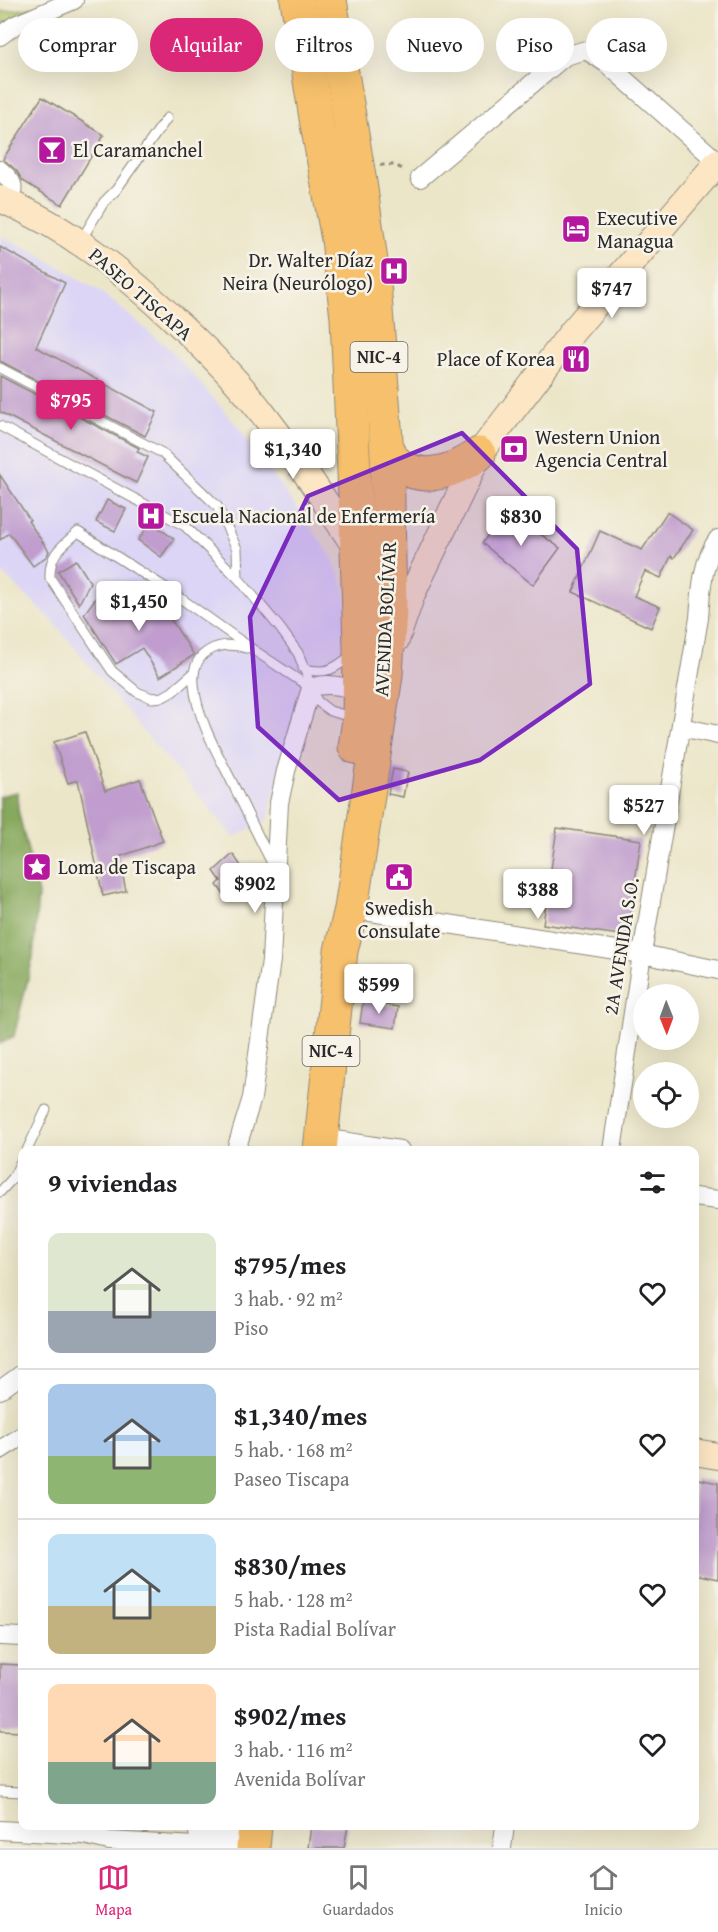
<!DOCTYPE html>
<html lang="es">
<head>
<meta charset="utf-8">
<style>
	body { margin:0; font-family:"Gentium Book Plus",serif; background:#f2f2f2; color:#202124; height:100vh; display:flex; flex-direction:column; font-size:22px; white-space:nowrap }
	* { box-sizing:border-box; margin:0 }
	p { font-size:20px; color:#757577 }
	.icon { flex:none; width:33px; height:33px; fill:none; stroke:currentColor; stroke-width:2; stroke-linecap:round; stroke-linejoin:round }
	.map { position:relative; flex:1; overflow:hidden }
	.sheet { position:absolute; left:18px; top:1146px; width:681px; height:684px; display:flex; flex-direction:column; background:#fff; border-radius:12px; box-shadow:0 6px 24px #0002 }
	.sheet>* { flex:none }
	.hud { position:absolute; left:18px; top:18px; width:682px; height:54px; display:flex; gap:12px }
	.needle { width:39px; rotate:179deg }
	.tools { position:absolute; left:633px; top:984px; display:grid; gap:12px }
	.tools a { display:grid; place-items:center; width:66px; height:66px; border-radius:50%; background:#fff; box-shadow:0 6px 24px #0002; font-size:30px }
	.price { position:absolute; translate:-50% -51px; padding:0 14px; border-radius:6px; background:#fff; color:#222; font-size:20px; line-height:39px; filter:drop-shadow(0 2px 3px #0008) }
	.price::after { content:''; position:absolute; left:50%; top:36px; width:18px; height:14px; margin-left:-9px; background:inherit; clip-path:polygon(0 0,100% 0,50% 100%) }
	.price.selected { background:#db2777; color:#fff }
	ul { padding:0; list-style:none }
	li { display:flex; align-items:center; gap:18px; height:150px; padding:0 30px }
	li+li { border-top:2px solid #e0e0e0 }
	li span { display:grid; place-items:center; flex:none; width:168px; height:120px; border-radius:12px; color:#555 }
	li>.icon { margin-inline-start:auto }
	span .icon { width:72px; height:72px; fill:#fffc; stroke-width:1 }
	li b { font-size:26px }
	h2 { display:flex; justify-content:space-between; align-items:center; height:72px; padding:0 30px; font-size:26px }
	.pill { padding:0 21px; border-radius:27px; background:#fff; box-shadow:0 6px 24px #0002; font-size:21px; line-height:54px }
	.pill.selected { background:#db2777; color:#fff }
	.menu { display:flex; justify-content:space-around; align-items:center; height:84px; border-top:2px solid #e0e0e0; background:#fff; font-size:16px; color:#757577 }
	.menu a { display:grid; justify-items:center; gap:3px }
	.menu .selected { color:#db2777 }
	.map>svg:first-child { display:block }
	.built { fill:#dcd5f6 }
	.green { fill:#aac369; stroke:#6a774a; stroke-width:1.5 }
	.forest { fill:#87a95d; stroke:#596a44; stroke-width:1.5 }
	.building { fill:#c09dce }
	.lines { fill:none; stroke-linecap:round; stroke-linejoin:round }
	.lane-casing { stroke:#8c887a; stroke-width:11 }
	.street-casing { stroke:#8c887a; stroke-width:20 }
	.secondary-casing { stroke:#8c887a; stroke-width:28 }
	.highway-casing { stroke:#8c887a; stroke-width:35 }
	.path { stroke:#8c887a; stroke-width:3; stroke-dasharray:4.5 4.5; stroke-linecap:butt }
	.lane { stroke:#fff; stroke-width:9 }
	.street { stroke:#fff; stroke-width:18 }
	.secondary { stroke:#fce6c4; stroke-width:26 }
	.highway { stroke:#f7c06c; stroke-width:33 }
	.marked { fill:#7b2cbf; fill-opacity:0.2; stroke:#7b2cbf; stroke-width:4.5; stroke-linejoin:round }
	.labels { text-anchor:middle; stroke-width:5; stroke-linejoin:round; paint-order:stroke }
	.shield { fill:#f7f3e8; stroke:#686764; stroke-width:1.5 }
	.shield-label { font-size:18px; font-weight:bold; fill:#2b2b2b }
	.poi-label { font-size:20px; fill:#2b2b2b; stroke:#f7f3e8; text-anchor:start }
	.street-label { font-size:20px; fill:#2b2b2b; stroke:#f7f3e8 }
</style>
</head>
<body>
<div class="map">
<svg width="718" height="1848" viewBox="0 0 718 1848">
	<rect width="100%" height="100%" fill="#f7f3e8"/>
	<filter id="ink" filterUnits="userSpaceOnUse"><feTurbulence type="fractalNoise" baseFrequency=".0167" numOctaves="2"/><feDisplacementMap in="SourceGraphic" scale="12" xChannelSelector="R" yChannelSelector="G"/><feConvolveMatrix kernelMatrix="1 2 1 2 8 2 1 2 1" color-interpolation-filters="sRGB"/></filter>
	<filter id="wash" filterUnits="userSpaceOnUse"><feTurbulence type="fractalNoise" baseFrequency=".008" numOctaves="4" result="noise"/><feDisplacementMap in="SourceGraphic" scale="24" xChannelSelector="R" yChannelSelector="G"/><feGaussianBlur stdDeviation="1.35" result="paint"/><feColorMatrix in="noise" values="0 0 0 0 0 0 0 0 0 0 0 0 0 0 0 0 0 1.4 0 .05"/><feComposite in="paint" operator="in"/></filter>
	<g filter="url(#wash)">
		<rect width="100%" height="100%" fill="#ece6c9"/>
		<!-- built -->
		<polygon class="built" points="0,236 36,253 100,291 172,351 239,428 332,557 344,586 349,620 343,649 309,714 284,752 268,820 234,837 143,731 50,618 3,574 0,574"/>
		<!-- green -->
		<polygon class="green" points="41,7 0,25 0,12"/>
		<!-- forest -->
		<polygon class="forest" points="17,792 18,810 38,894 33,957 14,1036 0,1044 0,796"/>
		<g id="blocks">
			<!-- building -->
			<g class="building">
				<polygon points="42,97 104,135 62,205 23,181 16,170 3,159"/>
				<polygon points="0,247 65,283 36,347 157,412 145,436 0,361"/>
				<polygon points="0,376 139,448 137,452 148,457 136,483 0,412"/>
				<polygon points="0,475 30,520 28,521 49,551 47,556 33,566 9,533 0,540"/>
				<polygon points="107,500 126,509 115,531 96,522"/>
				<polygon points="506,510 560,548 533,585 482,543"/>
				<polygon points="667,512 693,530 674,558 671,556 661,578 645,571 634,596 660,607 651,628 573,592 600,531 642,550"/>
				<polygon points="151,522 174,539 161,557 138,540"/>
				<polygon points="76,560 90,582 79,604 58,571"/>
				<polygon points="136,589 150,611 161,604 194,655 160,677 142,648 116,664 84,614 98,595 106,608"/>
				<polygon points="85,732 105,791 140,779 163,841 119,857 126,891 103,896 78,780 68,783 54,742"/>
				<polygon points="393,769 408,772 403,797 388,794"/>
				<polygon points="557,828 641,840 627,936 543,924"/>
				<polygon points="233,854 248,877 244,880 247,886 233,898 230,892 225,896 217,885 221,881 214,871"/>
				<polygon points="363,1001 398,1007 395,1028 360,1023"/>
				<polygon points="694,1478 718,1483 718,1579 694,1574"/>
				<polygon points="0,1664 22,1665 22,1732 0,1731"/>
				<polygon points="311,1826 348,1826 344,1848 308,1848"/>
			</g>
		</g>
	</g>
	<g filter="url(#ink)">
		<use href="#blocks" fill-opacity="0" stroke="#8c887a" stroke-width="1.5"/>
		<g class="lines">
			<!-- lane casing -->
			<g class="lane-casing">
				<g id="lane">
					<polyline points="80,242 104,202 116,190 167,118"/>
					<polyline points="0,368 162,453 217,506 237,549 238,578 280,628 298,653 317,701 330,711 355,718"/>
					<polyline points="0,426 185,526 238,578"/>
					<path d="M246,648C219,640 191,651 194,684C196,715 216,751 230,778C244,807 258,836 273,865"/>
					<path d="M303,668C326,676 336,668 353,654"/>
					<path d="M194,673L172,692L163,697L152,698L137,692L112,671L50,578C49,554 61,547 78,532L166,588L252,649L311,688"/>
					<polyline points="27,1150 46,1110"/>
					<polyline points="0,1192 13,1178 22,1159"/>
					<polyline points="0,1791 22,1792"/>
				</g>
			</g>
			<!-- street casing -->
			<g class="street-casing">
				<g id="street">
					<polyline points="0,36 15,25 74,0"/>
					<path d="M0,170C13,182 16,185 9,203"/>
					<polyline points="420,178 565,56 586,50 606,63 718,162"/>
					<polyline points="681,727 718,735"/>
					<polyline points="351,909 642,954 718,970"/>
					<polyline points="322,1138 400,1150"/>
					<path d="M236,1150L252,1098L271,960L279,803L286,771L311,688C328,681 348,688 365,692"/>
					<path d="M612,1150L642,954L699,618C701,591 702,561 718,539"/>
					<polyline points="694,1197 718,1200"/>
					<polyline points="0,1390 22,1374"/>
					<polyline points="0,1450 22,1436"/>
					<polyline points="0,1636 22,1637"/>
					<polyline points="0,1830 84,1835 109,1841 231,1848"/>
					<polyline points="198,1833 254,1836"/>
					<polyline points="502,1848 505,1826"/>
				</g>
			</g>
			<!-- secondary casing -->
			<g class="secondary-casing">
				<g id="secondary">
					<path d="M0,199C68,227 126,274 179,324C209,352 238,381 263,414C297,457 326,504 357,549"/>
					<polyline points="396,640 412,594 479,454 573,331 718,162"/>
					<polyline points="694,1452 718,1456"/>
				</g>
			</g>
			<!-- highway casing -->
			<g class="highway-casing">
				<g id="highway">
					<polyline points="297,0 317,124 338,239 347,318 356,517 360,649 359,719 355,747"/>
					<path d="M387,453C391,457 396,463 401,466C427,483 457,469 479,454"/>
					<polyline points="320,1150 341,951 351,909 386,675 390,609 387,453 374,283 361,189 330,0"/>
					<polyline points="253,1848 255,1826"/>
				</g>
			</g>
			<!-- path -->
			<polyline class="path" points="380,165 394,165 405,170"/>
			<!-- lane -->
			<use href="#lane" class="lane"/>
			<!-- street -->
			<use href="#street" class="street"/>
			<!-- secondary -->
			<use href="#secondary" class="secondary"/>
			<!-- highway -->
			<use href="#highway" class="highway"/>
		</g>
	</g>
	<!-- marked area -->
	<path class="marked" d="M462,433L577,549L590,684L480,760L339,800L258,727L250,617L308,496Z"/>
	<!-- icons -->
	<defs>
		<g id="bar-square" transform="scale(1.5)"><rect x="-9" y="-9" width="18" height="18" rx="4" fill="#b5179e" stroke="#f7f3e8"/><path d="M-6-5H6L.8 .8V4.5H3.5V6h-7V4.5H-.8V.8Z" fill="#fff"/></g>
		<g id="hotel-square" transform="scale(1.5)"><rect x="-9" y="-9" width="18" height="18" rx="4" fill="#b5179e" stroke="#f7f3e8"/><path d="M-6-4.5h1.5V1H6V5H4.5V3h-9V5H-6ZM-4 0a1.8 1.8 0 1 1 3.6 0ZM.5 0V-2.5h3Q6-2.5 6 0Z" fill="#fff"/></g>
		<g id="hospital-square" transform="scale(1.5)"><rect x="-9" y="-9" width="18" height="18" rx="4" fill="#b5179e" stroke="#f7f3e8"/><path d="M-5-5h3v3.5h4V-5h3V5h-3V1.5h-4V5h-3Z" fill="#fff"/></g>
		<g id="restaurant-square" transform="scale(1.5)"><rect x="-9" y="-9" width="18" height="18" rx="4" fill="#b5179e" stroke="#f7f3e8"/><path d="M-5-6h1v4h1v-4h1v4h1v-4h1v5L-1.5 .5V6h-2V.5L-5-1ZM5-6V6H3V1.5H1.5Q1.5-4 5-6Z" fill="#fff"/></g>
		<g id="bank-square" transform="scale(1.5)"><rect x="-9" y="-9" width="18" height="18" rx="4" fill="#b5179e" stroke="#f7f3e8"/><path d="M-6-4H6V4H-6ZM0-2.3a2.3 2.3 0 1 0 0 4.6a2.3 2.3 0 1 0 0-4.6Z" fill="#fff"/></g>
		<g id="sight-square" transform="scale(1.5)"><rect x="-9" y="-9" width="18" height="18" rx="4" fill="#b5179e" stroke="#f7f3e8"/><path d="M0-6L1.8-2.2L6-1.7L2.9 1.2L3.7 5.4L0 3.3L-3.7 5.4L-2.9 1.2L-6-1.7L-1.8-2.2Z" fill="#fff"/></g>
		<g id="civic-square" transform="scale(1.5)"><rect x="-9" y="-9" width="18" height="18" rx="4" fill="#b5179e" stroke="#f7f3e8"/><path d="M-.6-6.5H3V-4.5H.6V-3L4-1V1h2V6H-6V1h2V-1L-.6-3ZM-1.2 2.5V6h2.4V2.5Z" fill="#fff"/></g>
	</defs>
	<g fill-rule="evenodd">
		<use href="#bar-square" x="52" y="150"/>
		<use href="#hotel-square" x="576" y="229"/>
		<use href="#hospital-square" x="394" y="271"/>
		<use href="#restaurant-square" x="576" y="359"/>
		<use href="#bank-square" x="514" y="449"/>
		<use href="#hospital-square" x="151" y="516"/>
		<use href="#sight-square" x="37" y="867"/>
		<use href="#civic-square" x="399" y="877"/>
	</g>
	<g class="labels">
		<!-- shield labels -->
		<g class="shield">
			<rect x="350.5" y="342" width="57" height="30" rx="4.5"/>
			<rect x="302.5" y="1036" width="57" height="30" rx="4.5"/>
		</g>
		<g class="shield-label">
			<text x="379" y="363">NIC-4</text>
			<text x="331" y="1057">NIC-4</text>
		</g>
		<!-- poi labels -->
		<g class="poi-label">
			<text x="73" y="157">El Caramanchel</text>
			<text x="597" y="225">Executive<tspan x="597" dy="23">Managua</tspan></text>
			<text x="373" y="267" text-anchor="end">Dr. Walter Díaz<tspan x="373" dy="23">Neira (Neurólogo)</tspan></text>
			<text x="555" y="366" text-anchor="end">Place of Korea</text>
			<text x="535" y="444">Western Union<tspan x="535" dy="23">Agencia Central</tspan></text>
			<text x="172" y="523">Escuela Nacional de Enfermería</text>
			<text x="58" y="874">Loma de Tiscapa</text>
			<text x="399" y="915" text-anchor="middle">Swedish<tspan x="399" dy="23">Consulate</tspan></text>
		</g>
		<!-- street labels -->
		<g class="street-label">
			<text transform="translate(141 294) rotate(41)" y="7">PASEO TISCAPA</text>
			<text transform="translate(385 619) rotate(-87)" y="7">AVENIDA BOLÍVAR</text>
			<text transform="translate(621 946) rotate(-81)" y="7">2A AVENIDA S.O.</text>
		</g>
	</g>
</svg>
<div class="tools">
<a><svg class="needle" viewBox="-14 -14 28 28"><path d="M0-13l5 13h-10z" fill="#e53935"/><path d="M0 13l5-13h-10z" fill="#757577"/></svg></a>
<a><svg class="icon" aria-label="locate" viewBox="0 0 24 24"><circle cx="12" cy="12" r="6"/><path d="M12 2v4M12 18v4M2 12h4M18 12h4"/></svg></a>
</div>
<b class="price" style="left:612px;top:319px">$747</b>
<b class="price selected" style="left:71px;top:431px">$795</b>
<b class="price" style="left:293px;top:480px">$1,340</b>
<b class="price" style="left:521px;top:547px">$830</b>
<b class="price" style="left:139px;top:632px">$1,450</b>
<b class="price" style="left:644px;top:836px">$527</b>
<b class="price" style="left:255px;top:914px">$902</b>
<b class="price" style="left:538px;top:920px">$388</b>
<b class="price" style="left:379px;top:1015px">$599</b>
<div class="hud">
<a class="pill">Comprar</a>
<a class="pill selected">Alquilar</a>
<a class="pill">Filtros</a>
<a class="pill">Nuevo</a>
<a class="pill">Piso</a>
<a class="pill">Casa</a>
</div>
<section class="sheet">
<h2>9 viviendas<svg class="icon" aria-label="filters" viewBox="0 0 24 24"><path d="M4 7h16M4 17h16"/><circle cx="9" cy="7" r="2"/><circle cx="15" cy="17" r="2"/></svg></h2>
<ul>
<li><span style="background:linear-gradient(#dfe7d0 65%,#9aa5b1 0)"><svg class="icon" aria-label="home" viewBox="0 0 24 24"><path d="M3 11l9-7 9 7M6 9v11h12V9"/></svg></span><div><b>$795/mes</b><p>3 hab. · 92 m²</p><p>Piso</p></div><svg class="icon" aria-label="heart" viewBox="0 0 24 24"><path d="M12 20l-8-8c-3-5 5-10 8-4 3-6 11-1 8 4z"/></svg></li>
<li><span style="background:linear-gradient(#a9c7e8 60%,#8fb573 0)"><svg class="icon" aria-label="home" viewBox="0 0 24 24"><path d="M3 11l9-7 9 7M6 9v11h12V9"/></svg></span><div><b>$1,340/mes</b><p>5 hab. · 168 m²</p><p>Paseo Tiscapa</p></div><svg class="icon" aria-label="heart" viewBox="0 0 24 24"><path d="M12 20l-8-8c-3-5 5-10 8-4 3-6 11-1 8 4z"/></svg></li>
<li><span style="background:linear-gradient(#bfe0f5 60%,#c2b280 0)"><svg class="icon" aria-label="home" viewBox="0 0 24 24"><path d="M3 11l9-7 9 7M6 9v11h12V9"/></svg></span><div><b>$830/mes</b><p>5 hab. · 128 m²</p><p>Pista Radial Bolívar</p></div><svg class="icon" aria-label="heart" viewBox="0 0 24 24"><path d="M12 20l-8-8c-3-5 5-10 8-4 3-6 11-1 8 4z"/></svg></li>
<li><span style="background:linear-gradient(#ffd9b3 65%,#7fa58c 0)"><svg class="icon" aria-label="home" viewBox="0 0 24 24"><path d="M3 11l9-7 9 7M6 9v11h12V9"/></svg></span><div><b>$902/mes</b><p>3 hab. · 116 m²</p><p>Avenida Bolívar</p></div><svg class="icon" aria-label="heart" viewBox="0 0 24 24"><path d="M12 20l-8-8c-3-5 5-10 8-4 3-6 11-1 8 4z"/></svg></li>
</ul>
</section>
</div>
<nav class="menu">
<a class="selected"><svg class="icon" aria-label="map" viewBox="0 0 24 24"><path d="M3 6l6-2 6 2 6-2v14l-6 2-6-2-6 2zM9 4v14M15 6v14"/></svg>Mapa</a>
<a><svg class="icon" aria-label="saved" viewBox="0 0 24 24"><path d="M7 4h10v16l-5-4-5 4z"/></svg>Guardados</a>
<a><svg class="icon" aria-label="home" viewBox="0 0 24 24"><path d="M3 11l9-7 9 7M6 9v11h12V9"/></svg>Inicio</a>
</nav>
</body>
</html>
